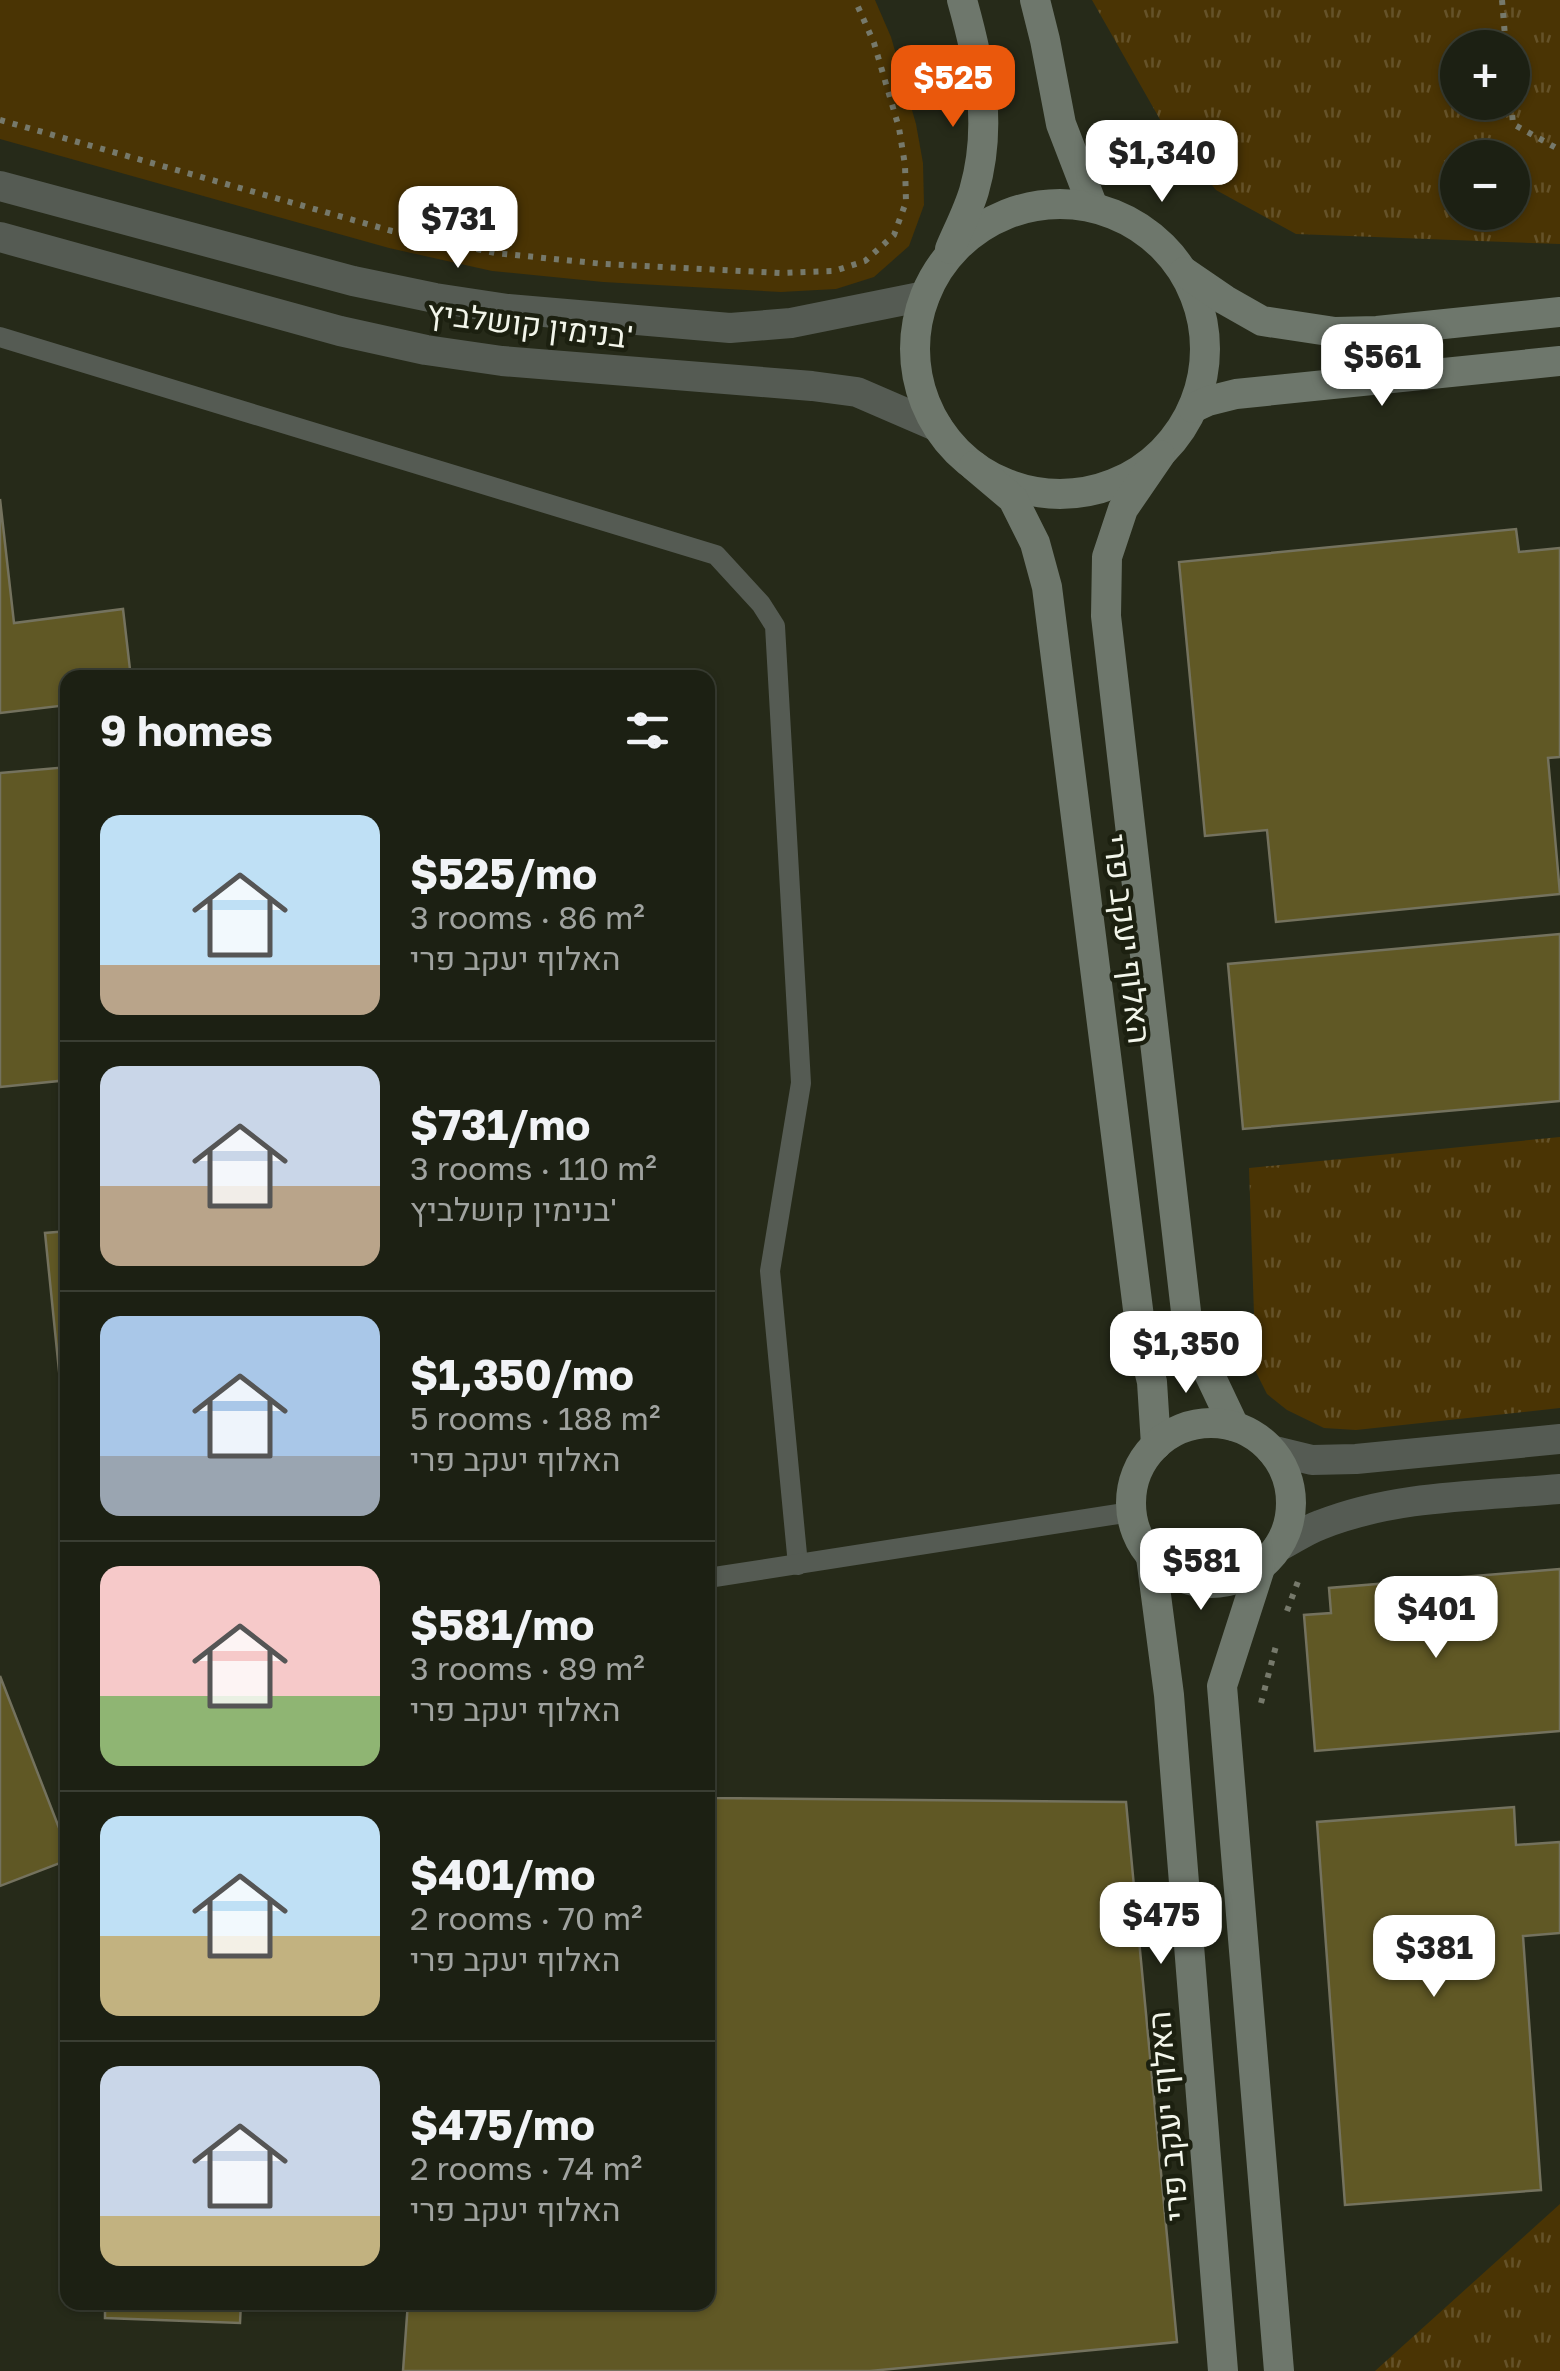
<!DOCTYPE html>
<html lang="en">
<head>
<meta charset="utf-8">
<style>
	body { margin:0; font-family:"Golos Text",Heebo,sans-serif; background:#25281c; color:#f1f3f6; height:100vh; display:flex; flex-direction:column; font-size:38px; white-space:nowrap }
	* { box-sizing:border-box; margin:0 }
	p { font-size:32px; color:#a0a3a0 }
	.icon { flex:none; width:55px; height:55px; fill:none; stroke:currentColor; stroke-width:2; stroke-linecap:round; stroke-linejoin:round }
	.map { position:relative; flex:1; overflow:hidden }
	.panel { position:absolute; left:60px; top:670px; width:655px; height:1640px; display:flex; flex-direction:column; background:#1c2013; border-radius:20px; box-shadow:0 2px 8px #0004,0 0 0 2px #3a3e33 }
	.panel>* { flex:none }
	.controls { position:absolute; left:1440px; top:30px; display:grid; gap:20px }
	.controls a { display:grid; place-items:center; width:90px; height:90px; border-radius:50%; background:#1c2013; box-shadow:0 2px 8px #0004,0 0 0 2px #3a3e33; font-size:50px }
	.price { position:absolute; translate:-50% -85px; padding:0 22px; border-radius:20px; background:#fff; color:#222; font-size:32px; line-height:65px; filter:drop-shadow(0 2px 5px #0008) }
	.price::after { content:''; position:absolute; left:50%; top:60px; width:30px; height:22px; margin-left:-15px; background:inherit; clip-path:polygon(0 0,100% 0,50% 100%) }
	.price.on { background:#ea580c; color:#fff }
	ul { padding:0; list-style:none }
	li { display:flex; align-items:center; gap:30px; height:250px; padding:0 40px }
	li+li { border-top:2px solid #3a3e33 }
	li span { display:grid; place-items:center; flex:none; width:280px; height:200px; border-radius:20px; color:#555 }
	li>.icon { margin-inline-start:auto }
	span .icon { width:120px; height:120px; fill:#fffc; stroke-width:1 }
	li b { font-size:42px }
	h2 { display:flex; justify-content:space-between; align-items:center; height:120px; padding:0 40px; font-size:42px }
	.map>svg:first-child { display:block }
	.grass { fill:url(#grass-tufts); fill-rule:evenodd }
	.green { fill:#4a3404 }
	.building { fill:#605825; stroke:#74725e; stroke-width:2.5 }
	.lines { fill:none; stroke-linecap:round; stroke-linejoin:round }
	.path { stroke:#76796b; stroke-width:6; stroke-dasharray:5 8; stroke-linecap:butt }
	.lane { stroke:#555b53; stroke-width:20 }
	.street { stroke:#555b53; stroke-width:30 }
	.secondary { stroke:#6e776c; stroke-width:30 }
	.labels { text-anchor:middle; stroke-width:9; stroke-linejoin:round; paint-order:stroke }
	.street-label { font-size:32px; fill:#f2f5ea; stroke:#1c2010 }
</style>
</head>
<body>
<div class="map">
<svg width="1560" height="2371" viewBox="0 0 1560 2371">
	<defs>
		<pattern id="grass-tufts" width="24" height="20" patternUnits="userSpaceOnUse" patternTransform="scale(2.5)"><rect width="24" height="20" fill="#4a3404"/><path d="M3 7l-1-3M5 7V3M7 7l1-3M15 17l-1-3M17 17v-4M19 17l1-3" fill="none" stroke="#655229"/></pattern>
	</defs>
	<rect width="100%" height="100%" fill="#262a19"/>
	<!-- grass -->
	<g class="grass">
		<path d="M1092,0H1560V244L1296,234L1216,190L1166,130ZM1458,48H1512V102H1458ZM1458,158H1512V212H1458Z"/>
		<polygon points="1560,1137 1560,1408 1356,1430 1324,1428 1287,1410 1267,1394 1256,1372 1249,1168"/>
		<polygon points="1560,2204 1560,2371 1375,2371"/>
	</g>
	<!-- green -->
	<polygon class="green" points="0,0 875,0 891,37 916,124 923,163 924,205 909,246 874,277 836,289 781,292 603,282 492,271 389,248 0,139"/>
	<!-- building -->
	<g class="building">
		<polygon points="0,499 14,623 123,609 131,678 68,678 68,705 0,713"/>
		<polygon points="1516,529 1519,552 1560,548 1560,757 1548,758 1560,894 1276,922 1267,830 1205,836 1179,562"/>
		<polygon points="68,767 68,1080 0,1087 0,773"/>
		<polygon points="1560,934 1560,1101 1243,1129 1228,964"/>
		<polygon points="68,1231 68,1459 45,1233"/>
		<polygon points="1560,1569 1560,1731 1315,1751 1304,1615 1331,1613 1329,1588"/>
		<polygon points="0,1676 68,1851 68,1860 0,1886"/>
		<polygon points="708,1760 713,1760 713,1798 1126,1802 1177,2342 870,2371 403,2371 408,2302 708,2302"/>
		<polygon points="1514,1807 1516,1845 1560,1842 1560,1933 1523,1936 1541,2190 1345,2205 1317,1822"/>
		<polygon points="105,2302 241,2302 240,2323 105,2318"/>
	</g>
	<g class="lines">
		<!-- path -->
		<g class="path">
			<polyline points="1502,0 1506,48"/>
			<polyline points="1511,102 1513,124 1560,150"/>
			<polyline points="0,120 392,231 495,253 604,264 781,273 834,271 865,261 894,235 906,202 905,165 899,128 874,43 855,0"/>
			<polyline points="1287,1611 1300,1576"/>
			<polyline points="1261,1703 1277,1642"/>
		</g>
		<!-- lane -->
		<g class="lane">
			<polyline points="0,337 716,555 761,604 775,626 801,1083 770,1271 798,1565"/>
			<polyline points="708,1578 1131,1512"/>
		</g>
		<!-- street -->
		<g class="street">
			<polyline points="0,186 353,281 435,298 508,309 730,328 791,323 925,296"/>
			<polyline points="0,237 340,331 426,350 502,361 812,386 857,392 938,427"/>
			<polyline points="1271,1450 1312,1460 1356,1459 1560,1439"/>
			<path d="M1278,1547C1292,1540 1306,1530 1320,1525C1395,1495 1480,1496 1560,1489"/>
		</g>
		<!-- secondary -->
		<g class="secondary">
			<polyline points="1035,0 1045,40 1061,124 1093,207"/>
			<circle cx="1060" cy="349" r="145"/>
			<path d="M950,249C958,230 968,211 974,191C993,125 980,64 962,0"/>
			<polyline points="1184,272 1225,300 1262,321 1335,332 1377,331 1560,312"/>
			<polyline points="1193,408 1208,401 1236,394 1560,361"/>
			<polyline points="1160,455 1123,509 1107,557 1106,616 1188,1329 1234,1426"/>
			<polyline points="974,466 1013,499 1035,543 1047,587 1142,1341 1152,1382 1156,1445"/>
			<circle cx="1211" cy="1503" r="80"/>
			<polyline points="1151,1557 1169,1695 1223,2371"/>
			<polyline points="1260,1568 1222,1686 1279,2371"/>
		</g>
	</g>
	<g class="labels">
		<!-- street labels -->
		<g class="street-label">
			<text transform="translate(530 325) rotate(7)" y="11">בנימין קושלביץ'</text>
			<text transform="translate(1127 939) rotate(83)" y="11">האלוף יעקב פרי</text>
			<text transform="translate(1168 2116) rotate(-95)" y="11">האלוף יעקב פרי</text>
		</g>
	</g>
</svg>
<div class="controls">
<a>+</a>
<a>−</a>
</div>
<b class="price on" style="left:953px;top:130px">$525</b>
<b class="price" style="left:1162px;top:205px">$1,340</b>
<b class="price" style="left:458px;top:271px">$731</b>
<b class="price" style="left:1382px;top:409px">$561</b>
<b class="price" style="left:1186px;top:1396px">$1,350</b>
<b class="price" style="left:1201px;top:1613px">$581</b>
<b class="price" style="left:1436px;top:1661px">$401</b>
<b class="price" style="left:1161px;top:1967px">$475</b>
<b class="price" style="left:1434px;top:2000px">$381</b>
<section class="panel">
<h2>9 homes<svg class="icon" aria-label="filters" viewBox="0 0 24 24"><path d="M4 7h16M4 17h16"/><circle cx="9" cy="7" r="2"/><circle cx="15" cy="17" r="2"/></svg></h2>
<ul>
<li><span style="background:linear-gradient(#bfe0f5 75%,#b9a48a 0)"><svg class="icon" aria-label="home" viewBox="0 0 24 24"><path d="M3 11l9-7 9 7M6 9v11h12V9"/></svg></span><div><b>$525/mo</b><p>3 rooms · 86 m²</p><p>האלוף יעקב פרי</p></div></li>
<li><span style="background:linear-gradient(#c9d6e8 60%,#b9a48a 0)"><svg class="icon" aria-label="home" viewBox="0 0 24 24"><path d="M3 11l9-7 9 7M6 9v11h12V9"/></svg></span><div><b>$731/mo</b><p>3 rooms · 110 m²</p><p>בנימין קושלביץ'</p></div></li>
<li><span style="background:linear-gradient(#a9c7e8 70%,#9aa5b1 0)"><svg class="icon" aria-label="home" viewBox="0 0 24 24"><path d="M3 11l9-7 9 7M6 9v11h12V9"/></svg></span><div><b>$1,350/mo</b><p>5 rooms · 188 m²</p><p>האלוף יעקב פרי</p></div></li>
<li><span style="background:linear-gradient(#f6c9c9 65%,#8fb573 0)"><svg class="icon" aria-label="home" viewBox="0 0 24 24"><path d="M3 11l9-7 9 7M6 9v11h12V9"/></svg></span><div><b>$581/mo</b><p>3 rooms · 89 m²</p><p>האלוף יעקב פרי</p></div></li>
<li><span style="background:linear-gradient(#bfe0f5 60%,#c2b280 0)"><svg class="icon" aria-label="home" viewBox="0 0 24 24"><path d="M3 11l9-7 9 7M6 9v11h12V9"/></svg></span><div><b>$401/mo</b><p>2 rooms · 70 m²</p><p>האלוף יעקב פרי</p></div></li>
<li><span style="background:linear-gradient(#c9d6e8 75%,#c2b280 0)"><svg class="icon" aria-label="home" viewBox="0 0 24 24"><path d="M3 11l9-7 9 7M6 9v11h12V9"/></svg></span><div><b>$475/mo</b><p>2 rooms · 74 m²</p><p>האלוף יעקב פרי</p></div></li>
</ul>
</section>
</div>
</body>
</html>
